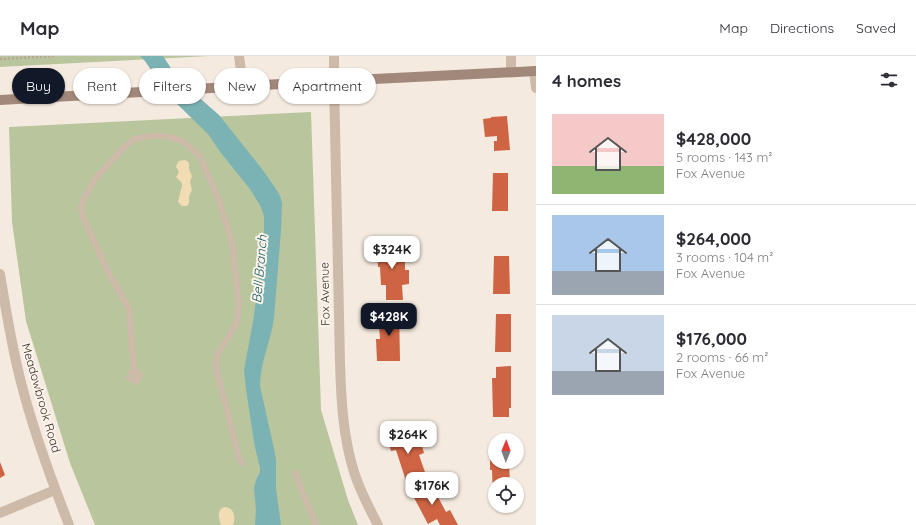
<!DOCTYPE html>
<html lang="en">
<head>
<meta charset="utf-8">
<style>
	body { margin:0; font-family:Quicksand,sans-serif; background:#f7f7f7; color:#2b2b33; height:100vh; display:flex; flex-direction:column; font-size:15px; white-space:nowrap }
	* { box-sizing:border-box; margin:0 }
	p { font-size:13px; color:#7c7c81 }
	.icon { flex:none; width:22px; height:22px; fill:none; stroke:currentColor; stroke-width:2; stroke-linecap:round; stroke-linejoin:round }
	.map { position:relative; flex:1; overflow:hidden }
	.side { display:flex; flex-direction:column; background:#fff; width:380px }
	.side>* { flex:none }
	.guide { position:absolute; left:12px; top:12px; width:380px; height:36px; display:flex; gap:8px }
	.needle { width:26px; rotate:1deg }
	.fabs { position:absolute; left:488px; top:377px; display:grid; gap:8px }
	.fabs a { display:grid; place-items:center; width:36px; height:36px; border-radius:50%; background:#fff; box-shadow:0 1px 3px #0004; font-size:20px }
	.price { position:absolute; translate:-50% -34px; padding:0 9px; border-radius:8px; background:#fff; color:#222; font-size:13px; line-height:26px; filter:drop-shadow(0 1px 2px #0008) }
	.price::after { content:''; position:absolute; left:50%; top:24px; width:12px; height:9px; margin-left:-6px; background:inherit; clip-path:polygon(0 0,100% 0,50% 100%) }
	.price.on { background:#111827; color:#fff }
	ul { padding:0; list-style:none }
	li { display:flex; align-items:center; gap:12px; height:100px; padding:0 16px }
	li+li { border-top:1px solid #e1e1e2 }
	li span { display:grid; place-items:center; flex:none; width:112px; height:80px; border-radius:0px; color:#555 }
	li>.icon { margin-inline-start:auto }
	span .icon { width:48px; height:48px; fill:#fffc; stroke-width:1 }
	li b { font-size:17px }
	h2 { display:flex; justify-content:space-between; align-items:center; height:48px; padding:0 16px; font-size:17px }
	.chip { padding:0 14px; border-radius:18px; background:#fff; box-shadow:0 1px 3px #0004; font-size:14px; line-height:36px }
	.chip.on { background:#111827; color:#fff }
	header { display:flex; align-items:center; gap:24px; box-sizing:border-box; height:56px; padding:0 20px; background:#fff; border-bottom:1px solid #e1e1e2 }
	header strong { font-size:19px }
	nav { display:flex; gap:22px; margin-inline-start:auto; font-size:14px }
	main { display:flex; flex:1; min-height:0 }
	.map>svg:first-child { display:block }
	.green { fill:#b8c59d }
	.sand { fill:#f1dcb4 }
	.water { fill:#7bb2b4 }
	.building { fill:#ce6443 }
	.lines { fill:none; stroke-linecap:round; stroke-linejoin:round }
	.path { stroke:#baa493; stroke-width:2.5; stroke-dasharray:2 2; stroke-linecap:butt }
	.service { stroke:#cebaa9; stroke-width:6 }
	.minor { stroke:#cebaa9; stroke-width:10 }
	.secondary { stroke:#a2887a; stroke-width:10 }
	.labels { text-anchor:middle; stroke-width:4; stroke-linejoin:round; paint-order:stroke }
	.street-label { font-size:12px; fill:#3b2f29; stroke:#fbf4ec }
	.water-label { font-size:13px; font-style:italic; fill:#1b5c60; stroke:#fbf4ec }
</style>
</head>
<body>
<header>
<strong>Map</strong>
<nav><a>Map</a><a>Directions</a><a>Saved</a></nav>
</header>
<main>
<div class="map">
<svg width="536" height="469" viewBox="0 0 536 469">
	<rect width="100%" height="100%" fill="#f4eadf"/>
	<!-- green -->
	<g class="green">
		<polygon points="0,0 209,0 0,11"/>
		<polygon points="311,56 321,354 348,444 358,469 95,469 70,407 26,265 12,166 9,71"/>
	</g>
	<!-- sand -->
	<g class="sand">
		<path d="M185,104C190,106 189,108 189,112C189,115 191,117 192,120L190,126L192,134L189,140V147L187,150H182L178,146L181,133L182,131V127L176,121L179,116L176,111L177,108L179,105Z"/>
		<path d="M224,451C234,451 236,461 233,469H221C219,462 216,455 224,451Z"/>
	</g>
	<!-- water -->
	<path class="water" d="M140,0H163L178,23L219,59L262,113L278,136L280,140L282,147L281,174L274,262C271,285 260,306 260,330L274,393L276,404V432L281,469H255L256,454L254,432L256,424L260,416V412L255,391L252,373L246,333L244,314L253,266L261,208L264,177V160L261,151L250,133L221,97L208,78L172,43L165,35L145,5Z"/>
	<!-- building -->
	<g class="building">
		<polygon points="507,60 510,94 494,95 494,85 497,85 497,80 485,81 483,63 491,62 491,61"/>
		<polygon points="493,117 508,117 508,155 492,155"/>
		<polygon points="377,188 401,188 401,203 405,203 405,214 409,214 409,228 402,229 403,244 386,244 386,229 381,229 380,211 378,211"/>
		<polygon points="494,200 509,200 510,238 493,238"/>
		<polygon points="384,252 399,252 400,305 377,305 376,283 380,283 379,269 384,269"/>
		<polygon points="496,258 511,258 511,296 495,296"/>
		<polygon points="511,310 511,352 509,352 509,361 493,361 492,322 496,322 496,311"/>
		<polygon points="402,376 403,379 412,376 417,391 422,390 424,397 419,399 426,419 406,425 396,394 391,395 387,381"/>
		<polygon points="495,387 495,406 509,406 510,428 495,428 495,442 493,442 492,414 490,414 490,388"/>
		<polygon points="0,406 5,419 0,422"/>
		<polygon points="430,426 446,456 450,454 458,469 440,469 437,463 428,468 411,436"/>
	</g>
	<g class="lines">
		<!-- path -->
		<polyline class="path" points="0,3 55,0"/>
		<!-- service -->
		<g class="service">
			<polyline points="134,313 129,322 136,326 140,319 134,313 129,253 107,214 83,161 81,151 85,140 95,123 123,92 134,83 151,80 165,80 181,84 190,91 200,101 219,144 232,187 239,249 236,268 217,299 216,313 227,354 238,399 242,407"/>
			<polyline points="295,417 303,437 316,469"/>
		</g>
		<!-- minor -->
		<g class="minor">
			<polyline points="239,0 243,30"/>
			<path d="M334,0V25L340,306C341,343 343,381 354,416C360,435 369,452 378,469"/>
			<polyline points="511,0 511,16"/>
			<polyline points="534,15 536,32"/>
			<path d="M0,218C6,255 12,293 22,330C34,377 51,423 69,469"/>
			<polyline points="0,457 55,434"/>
		</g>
		<!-- secondary -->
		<polyline class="secondary" points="0,44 334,25 536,15"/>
	</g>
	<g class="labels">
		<!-- street labels -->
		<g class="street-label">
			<text transform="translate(325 238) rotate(-91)" y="4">Fox Avenue</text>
			<text transform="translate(41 342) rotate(74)" y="4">Meadowbrook Road</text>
		</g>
		<!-- water labels -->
		<g class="water-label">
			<text transform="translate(259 213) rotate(-85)" y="5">Bell Branch</text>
		</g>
	</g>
</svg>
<div class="fabs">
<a><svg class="needle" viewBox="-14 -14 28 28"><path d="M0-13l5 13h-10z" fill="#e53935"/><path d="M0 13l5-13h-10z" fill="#7c7c81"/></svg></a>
<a><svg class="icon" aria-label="locate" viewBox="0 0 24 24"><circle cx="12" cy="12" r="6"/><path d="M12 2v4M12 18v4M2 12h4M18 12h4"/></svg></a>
</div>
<b class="price" style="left:392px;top:214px">$324K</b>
<b class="price on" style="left:389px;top:281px">$428K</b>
<b class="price" style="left:408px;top:399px">$264K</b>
<b class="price" style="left:432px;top:450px">$176K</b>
<div class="guide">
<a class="chip on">Buy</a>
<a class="chip">Rent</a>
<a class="chip">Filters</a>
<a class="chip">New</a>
<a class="chip">Apartment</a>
</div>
</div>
<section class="side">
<h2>4 homes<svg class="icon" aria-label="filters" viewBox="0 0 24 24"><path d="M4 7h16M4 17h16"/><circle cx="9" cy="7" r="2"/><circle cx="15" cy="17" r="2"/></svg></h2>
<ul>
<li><span style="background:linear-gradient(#f6c9c9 65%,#8fb573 0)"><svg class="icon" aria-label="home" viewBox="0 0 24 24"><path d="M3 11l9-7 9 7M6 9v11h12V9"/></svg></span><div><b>$428,000</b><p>5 rooms · 143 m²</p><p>Fox Avenue</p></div></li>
<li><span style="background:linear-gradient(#a9c7e8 70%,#9aa5b1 0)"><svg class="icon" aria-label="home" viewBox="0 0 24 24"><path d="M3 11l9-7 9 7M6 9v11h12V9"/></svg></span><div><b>$264,000</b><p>3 rooms · 104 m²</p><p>Fox Avenue</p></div></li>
<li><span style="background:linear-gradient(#c9d6e8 70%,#9aa5b1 0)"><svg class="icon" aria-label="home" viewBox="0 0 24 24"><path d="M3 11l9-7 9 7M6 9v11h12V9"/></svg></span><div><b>$176,000</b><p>2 rooms · 66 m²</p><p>Fox Avenue</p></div></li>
</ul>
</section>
</main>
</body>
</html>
